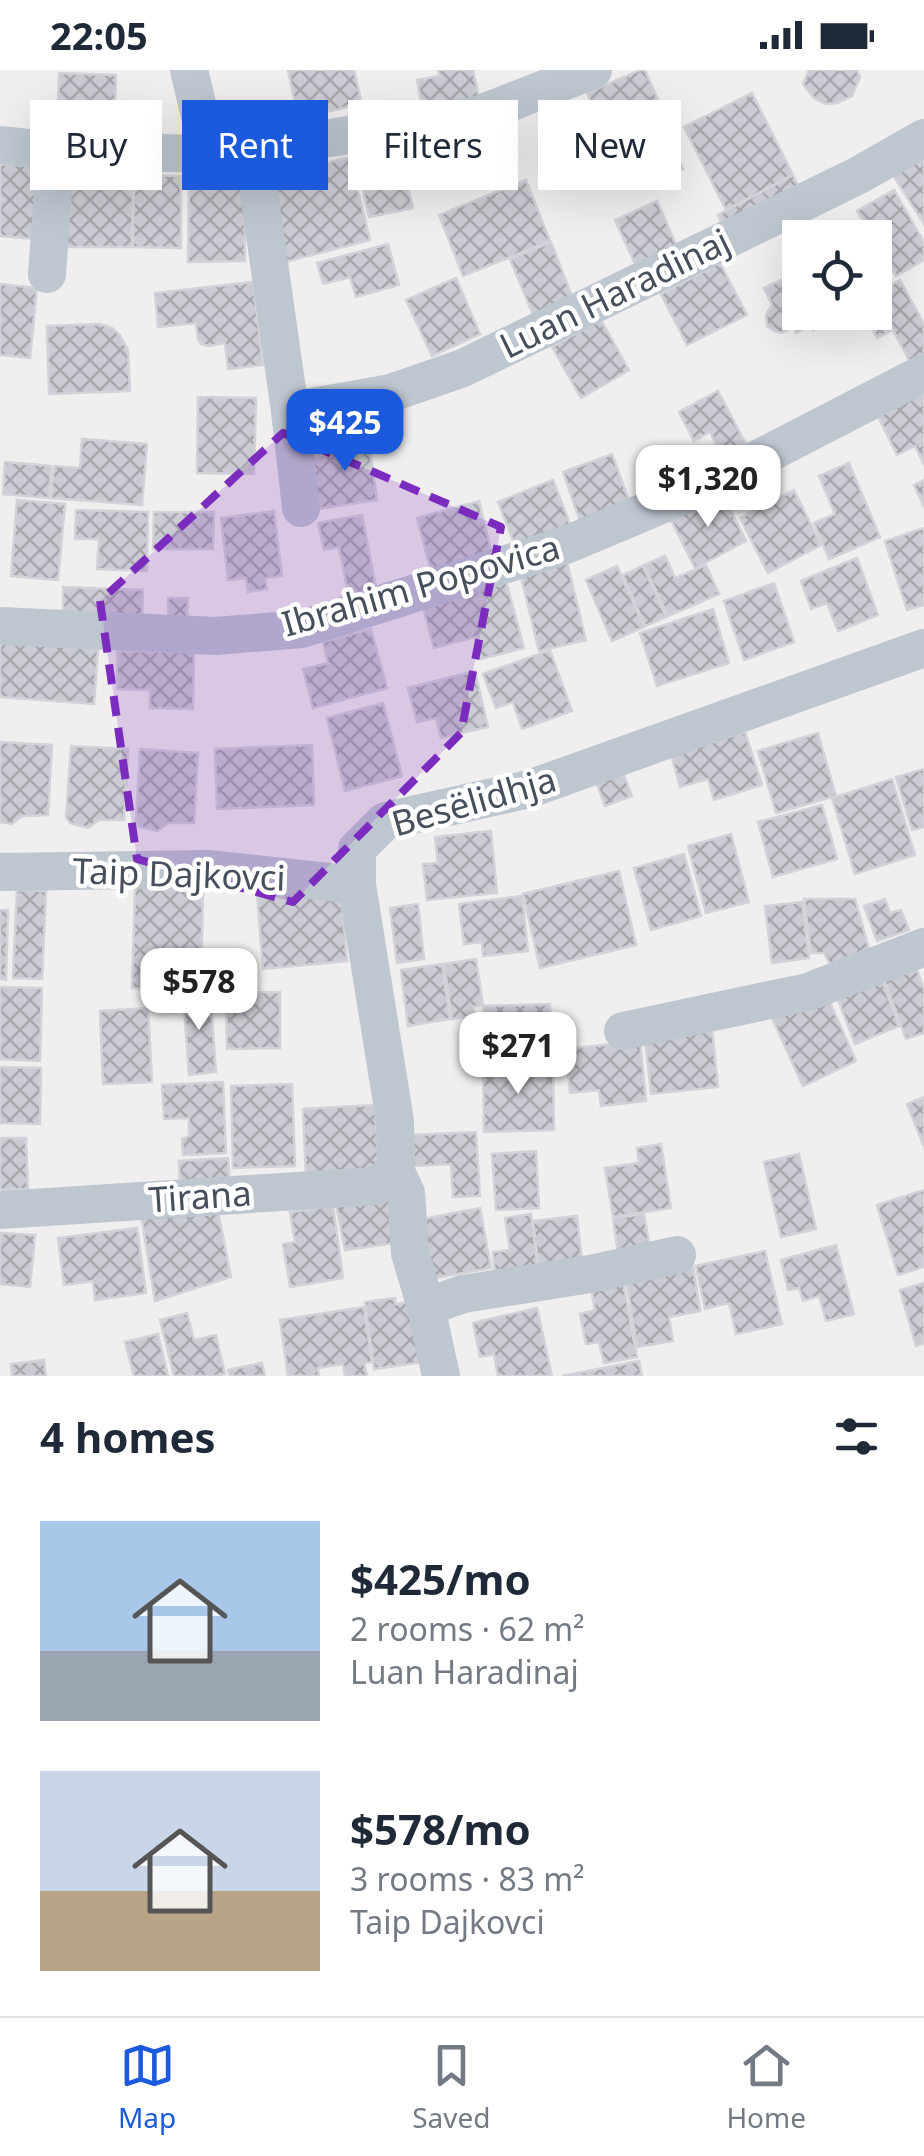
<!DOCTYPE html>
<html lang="en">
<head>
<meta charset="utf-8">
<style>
	body { margin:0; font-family:"Noto Sans",sans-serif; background:#f2f2f3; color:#1f2937; height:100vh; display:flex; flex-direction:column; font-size:38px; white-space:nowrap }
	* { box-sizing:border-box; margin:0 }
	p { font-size:32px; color:#747a83 }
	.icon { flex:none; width:55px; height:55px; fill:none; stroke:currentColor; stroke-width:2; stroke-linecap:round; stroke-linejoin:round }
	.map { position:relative; height:1306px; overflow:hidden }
	.drawer { display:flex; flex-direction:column; background:#fff; flex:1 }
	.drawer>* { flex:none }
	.guide { position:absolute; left:30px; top:30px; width:865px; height:90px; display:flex; gap:20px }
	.buttons { position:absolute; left:782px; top:150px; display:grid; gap:20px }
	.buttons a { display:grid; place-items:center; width:110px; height:110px; border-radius:0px; background:#fff; box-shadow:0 10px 40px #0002; font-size:50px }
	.price { position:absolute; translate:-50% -85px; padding:0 22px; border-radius:20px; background:#fff; color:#222; font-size:32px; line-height:65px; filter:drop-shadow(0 2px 5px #0008) }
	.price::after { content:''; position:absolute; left:50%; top:60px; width:30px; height:22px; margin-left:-15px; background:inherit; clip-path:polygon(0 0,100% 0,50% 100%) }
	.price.selected { background:#1b59dd; color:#fff }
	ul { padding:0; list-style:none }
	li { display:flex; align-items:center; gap:30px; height:250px; padding:0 40px }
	li span { display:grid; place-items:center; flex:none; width:280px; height:200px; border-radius:0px; color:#555 }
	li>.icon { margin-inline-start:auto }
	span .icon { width:120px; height:120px; fill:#fffc; stroke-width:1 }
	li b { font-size:42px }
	h2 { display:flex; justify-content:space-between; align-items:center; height:120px; padding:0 40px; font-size:42px }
	.tag { padding:0 35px; border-radius:0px; background:#fff; box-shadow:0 10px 40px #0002; font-size:35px; line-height:90px }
	.tag.selected { background:#1b59dd; color:#fff }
	.status { display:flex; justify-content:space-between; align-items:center; height:70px; padding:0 50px; background:#fff; direction:ltr }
	.status svg { height:28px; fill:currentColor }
	.tab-bar { display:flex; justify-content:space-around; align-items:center; height:140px; border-top:2px solid #e0e1e3; background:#fff; font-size:28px; color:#747a83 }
	.tab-bar a { display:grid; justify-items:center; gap:5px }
	.tab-bar .selected { color:#1b59dd }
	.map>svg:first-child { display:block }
	.building { fill:url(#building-cross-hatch); stroke:#d2d3d9; stroke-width:2.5 }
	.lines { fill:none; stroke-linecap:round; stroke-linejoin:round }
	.street { stroke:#bec6d0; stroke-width:38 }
	.marked { fill:#7b2cbf; fill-opacity:0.2; stroke:#7b2cbf; stroke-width:8; stroke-dasharray:20 12; stroke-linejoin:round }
	.labels { text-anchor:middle; stroke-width:9; stroke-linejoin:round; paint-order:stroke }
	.street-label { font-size:35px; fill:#464f5b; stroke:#fff }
</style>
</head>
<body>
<div class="status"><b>22:05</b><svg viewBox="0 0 49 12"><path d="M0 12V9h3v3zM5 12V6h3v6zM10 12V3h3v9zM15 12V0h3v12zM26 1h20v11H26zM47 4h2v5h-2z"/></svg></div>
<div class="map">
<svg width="924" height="1306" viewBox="0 0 924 1306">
	<defs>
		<pattern id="building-cross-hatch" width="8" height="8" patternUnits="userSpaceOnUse" patternTransform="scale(2.5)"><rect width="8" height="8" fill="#cbccd3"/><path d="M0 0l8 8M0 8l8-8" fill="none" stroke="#a7a8ae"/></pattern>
	</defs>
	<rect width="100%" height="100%" fill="#f0eeee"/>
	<!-- building -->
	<g class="building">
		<polygon points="288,0 354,0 362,34 325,42 319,33 296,38"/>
		<polygon points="438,0 473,0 480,33 424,46 417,10 439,6"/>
		<polygon points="640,0 645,0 671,59 613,84 587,23"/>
		<polygon points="809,0 857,0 860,7 852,26 837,33 825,34 814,28 803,14"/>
		<polygon points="59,3 116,5 114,62 57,60"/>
		<polygon points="752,23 793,105 726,140 684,57"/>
		<polygon points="667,63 683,99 642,117 626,81"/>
		<polygon points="398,76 413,138 369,147 355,86"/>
		<polygon points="924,77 924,154 889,99"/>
		<polygon points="350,87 370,170 285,192 264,108"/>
		<polygon points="0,94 39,97 33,169 0,166"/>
		<polygon points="65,105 133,105 132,177 64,177"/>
		<polygon points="134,105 181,106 181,178 133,177"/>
		<polygon points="793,105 804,127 729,166 718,145"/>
		<polygon points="189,106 245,106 245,191 188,192"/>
		<polygon points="526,110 550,171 463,206 439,145"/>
		<polygon points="894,120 924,172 924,190 896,206 875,168 873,168 857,141"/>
		<polygon points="657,131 682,188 641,207 615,150"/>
		<polygon points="551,172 577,239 537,255 510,189"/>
		<polygon points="388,174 399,215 356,227 350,207 323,214 317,193"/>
		<polygon points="720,193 747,245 687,275 661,224"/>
		<polygon points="800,201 800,242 845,242 813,260 810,256 796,263 794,257 782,263 774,261 767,256 766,245 772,235 764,218"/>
		<polygon points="456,208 480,264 432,286 406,230"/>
		<polygon points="900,210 924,254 924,287 911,294 893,260 877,268 864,242 875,242 875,224"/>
		<polygon points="253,212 263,295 228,299 225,273 208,276 201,274 198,269 196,253 158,257 155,223"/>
		<polygon points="0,214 37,218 30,288 0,285"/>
		<polygon points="601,250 629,300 581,328 552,277"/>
		<polygon points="100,254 112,258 120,265 128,280 130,321 49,324 47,256"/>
		<polygon points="718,321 746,374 722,387 710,362 694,371 679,342"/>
		<polygon points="924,321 924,395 915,376 897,385 877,344"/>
		<polygon points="198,327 256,328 254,404 197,403"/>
		<polygon points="368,366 377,430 318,439 311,389 332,386 330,371"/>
		<polygon points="82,369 147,374 142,435 51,428 54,396 80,398"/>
		<polygon points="612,384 630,433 580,451 563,402"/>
		<polygon points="5,392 51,396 49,428 3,424"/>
		<polygon points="849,393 880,467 829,489 814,453 835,444 819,406"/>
		<polygon points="553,410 570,454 515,476 498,432"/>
		<polygon points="924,410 924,437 914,415"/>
		<polygon points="794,420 821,475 768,503 740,448"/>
		<polygon points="722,422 746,471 695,498 670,448"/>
		<polygon points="17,430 65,434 58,510 11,506"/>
		<polygon points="479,431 492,484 431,501 417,448"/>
		<polygon points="76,440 148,442 147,501 97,499 99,469 75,469"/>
		<polygon points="274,441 282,506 265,508 267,519 248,522 246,508 228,510 221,448"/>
		<polygon points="154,442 214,442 213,479 153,479"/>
		<polygon points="362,445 377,523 349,528 339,477 324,480 318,453"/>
		<polygon points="924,458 924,535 907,540 885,471"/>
		<polygon points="665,486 675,508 706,495 719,524 668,546 644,495"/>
		<polygon points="857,488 878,545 838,561 827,533 811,539 801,511"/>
		<polygon points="567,492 586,570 539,581 520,503"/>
		<polygon points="617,496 644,557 612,571 586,510"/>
		<polygon points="643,496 666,547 645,556 623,505"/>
		<polygon points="506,511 524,578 481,589 475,567 434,578 422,534"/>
		<polygon points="774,513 794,572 744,590 724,531"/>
		<polygon points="63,517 143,520 142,552 63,550"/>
		<polygon points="168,528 188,528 187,552 168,551"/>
		<polygon points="713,539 729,593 657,616 640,563"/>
		<polygon points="371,559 387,618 313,638 303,599 328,593 323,572"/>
		<polygon points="0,572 98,579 94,634 0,627"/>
		<polygon points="550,580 572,641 522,659 513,632 496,638 483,604"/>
		<polygon points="117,581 194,582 193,639 150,638 150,620 117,619"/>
		<polygon points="475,601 488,657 441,668 436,648 417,652 408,618"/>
		<polygon points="383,633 402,706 345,721 327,648"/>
		<polygon points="745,662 762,715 714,730 708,709 680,717 671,684"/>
		<polygon points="818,663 836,726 776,743 758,681"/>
		<polygon points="0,672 52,675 48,745 22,746 12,754 0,752"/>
		<polygon points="312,675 314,735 217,739 215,679"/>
		<polygon points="71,676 128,679 124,750 99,750 88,758 70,753 66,747"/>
		<polygon points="140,679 198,683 194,753 168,753 158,761 139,757 136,751"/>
		<polygon points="618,689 632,726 605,736 591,699"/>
		<polygon points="924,699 924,757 912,760 896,707"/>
		<polygon points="892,709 915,785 855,804 832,728"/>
		<polygon points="822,735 837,789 773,807 758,752"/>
		<polygon points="491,761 497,823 427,830 423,794 438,793 435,767"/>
		<polygon points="731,764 749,832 706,843 688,776"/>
		<polygon points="684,784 701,846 651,860 634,798"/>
		<polygon points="619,801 636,875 540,898 523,824"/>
		<polygon points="340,815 347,891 263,899 257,824"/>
		<polygon points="135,817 203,819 201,920 132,918"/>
		<polygon points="17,820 46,821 42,909 13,908"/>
		<polygon points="522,826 528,881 483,886 482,872 464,874 459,834"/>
		<polygon points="804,829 855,829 869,879 830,894 824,883 811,883"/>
		<polygon points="885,829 890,843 901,840 909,860 877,871 864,836"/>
		<polygon points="802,832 809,888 772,893 765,836"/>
		<polygon points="418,834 424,889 397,893 390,838"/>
		<polygon points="0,840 8,840 6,910 0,909"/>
		<polygon points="476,889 483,935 473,937 475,946 452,949 444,894"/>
		<polygon points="914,892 924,919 924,963 906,969 882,904"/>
		<polygon points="442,894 450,949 408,956 401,900"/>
		<polygon points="880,905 899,956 855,974 835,922"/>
		<polygon points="0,917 42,918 40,991 0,989"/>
		<polygon points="825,921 856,991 803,1016 771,946"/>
		<polygon points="210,922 216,1002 189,1005 183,924"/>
		<polygon points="280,922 280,978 227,979 226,923"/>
		<polygon points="550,934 552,985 485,988 483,936"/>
		<polygon points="148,938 152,1012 103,1014 100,941"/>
		<polygon points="712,959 718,1017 651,1024 645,967"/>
		<polygon points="640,971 646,1031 601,1036 599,1020 570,1023 565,979"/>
		<polygon points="553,993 554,1060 484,1062 483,994"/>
		<polygon points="0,997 41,998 40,1054 0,1053"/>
		<polygon points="223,1012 226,1083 183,1085 182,1069 189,1066 189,1048 164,1049 162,1015"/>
		<polygon points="292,1014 295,1096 233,1098 231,1016"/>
		<polygon points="924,1027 924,1077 907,1034"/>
		<polygon points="375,1035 379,1102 306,1107 303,1039"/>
		<polygon points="476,1062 480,1126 453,1127 451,1094 414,1096 413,1065"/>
		<polygon points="0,1068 26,1068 28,1119 0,1120"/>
		<polygon points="661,1074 671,1138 613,1147 605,1098 639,1093 637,1078"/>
		<polygon points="536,1081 539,1138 496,1140 492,1084"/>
		<polygon points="799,1084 816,1159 781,1167 764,1092"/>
		<polygon points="228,1088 230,1112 180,1115 179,1091"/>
		<polygon points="924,1120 924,1197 898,1205 877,1135"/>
		<polygon points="396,1128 402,1172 345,1180 335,1129"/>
		<polygon points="217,1136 231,1207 155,1231 141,1144"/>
		<polygon points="333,1136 343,1208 290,1217 283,1174 295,1172 290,1142"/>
		<polygon points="480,1138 491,1198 429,1209 418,1150"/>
		<polygon points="531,1144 538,1200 495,1206 493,1182 510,1180 505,1148"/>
		<polygon points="644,1144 650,1178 618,1183 613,1148"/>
		<polygon points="577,1146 582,1193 539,1199 533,1151"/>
		<polygon points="137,1158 146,1223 95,1230 93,1211 64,1215 58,1168"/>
		<polygon points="0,1163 35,1165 30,1217 0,1214"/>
		<polygon points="836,1175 854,1244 826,1251 819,1226 803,1231 799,1218 788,1220 781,1190"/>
		<polygon points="765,1181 782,1254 736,1264 729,1233 705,1239 696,1196"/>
		<polygon points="693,1196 700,1241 669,1247 673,1271 637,1277 626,1208"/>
		<polygon points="622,1207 637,1287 604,1293 599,1272 586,1274 580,1244 595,1240 590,1213"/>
		<polygon points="924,1213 924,1273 916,1276 900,1220"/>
		<polygon points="395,1228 395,1234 415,1231 424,1292 374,1299 365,1232"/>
		<polygon points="364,1237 372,1292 364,1293 367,1306 345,1306 343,1294 318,1298 319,1306 288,1306 280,1250"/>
		<polygon points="537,1238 552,1306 498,1306 494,1284 480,1287 473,1253"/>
		<polygon points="187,1243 194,1270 216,1265 225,1304 216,1306 174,1306 160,1250"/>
		<polygon points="158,1264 168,1306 134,1306 125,1272"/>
		<polygon points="44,1290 46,1306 12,1306 11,1294"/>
		<polygon points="639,1291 642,1306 562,1306"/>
		<polygon points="262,1293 265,1306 230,1306 228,1300"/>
	</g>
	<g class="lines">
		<!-- street -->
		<g class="street">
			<polyline points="189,0 209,84"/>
			<polyline points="0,75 56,81 209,84 253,80 478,45 593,0"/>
			<polyline points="253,80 290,341 301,438"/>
			<polyline points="47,204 56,81"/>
			<polyline points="290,341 391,323 463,298 859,105 924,68"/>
			<polyline points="0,556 215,566 302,559 566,475 706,416 924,303"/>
			<polyline points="0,802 208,799 357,815"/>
			<polyline points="623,961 808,922 924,877"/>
			<polyline points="0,1140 375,1116 396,1102"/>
			<polyline points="426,1237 463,1224 590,1204 677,1185"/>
			<polyline points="441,1306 426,1237 410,1183 406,1123 396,1102 395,1051 357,815 357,779 385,751 529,719 924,578"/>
		</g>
	</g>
	<!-- marked area -->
	<path class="marked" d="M283,363L501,457L461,663L293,832L137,789L100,531Z"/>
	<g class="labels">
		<!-- street labels -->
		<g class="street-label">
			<text transform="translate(615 224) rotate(-26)" y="12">Luan Haradinaj</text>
			<text transform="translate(421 516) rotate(-16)" y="12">Ibrahim Popovica</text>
			<text transform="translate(474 732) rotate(-16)" y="12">Besëlidhja</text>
			<text transform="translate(179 805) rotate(2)" y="12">Taip Dajkovci</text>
			<text transform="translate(200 1127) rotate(-4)" y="12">Tirana</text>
		</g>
	</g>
</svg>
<div class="buttons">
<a><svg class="icon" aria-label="locate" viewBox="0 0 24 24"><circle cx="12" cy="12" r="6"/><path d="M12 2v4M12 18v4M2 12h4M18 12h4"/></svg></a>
</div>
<b class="price selected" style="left:345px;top:404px">$425</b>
<b class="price" style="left:708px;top:460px">$1,320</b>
<b class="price" style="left:199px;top:963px">$578</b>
<b class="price" style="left:518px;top:1027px">$271</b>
<div class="guide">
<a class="tag">Buy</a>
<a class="tag selected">Rent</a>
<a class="tag">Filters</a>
<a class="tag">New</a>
</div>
</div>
<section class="drawer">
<h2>4 homes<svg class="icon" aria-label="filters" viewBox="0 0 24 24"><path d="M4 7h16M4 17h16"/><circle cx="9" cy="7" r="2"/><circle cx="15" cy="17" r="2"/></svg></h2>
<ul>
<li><span style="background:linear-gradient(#a9c7e8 65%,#9aa5b1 0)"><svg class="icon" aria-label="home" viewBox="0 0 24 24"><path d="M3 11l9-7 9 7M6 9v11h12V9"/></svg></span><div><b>$425/mo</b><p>2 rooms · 62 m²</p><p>Luan Haradinaj</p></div></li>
<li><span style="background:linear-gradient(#c9d6e8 60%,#b9a48a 0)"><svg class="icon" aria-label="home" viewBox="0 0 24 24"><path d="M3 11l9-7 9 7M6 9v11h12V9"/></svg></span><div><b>$578/mo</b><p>3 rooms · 83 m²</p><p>Taip Dajkovci</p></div></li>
</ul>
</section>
<nav class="tab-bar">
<a class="selected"><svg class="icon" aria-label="map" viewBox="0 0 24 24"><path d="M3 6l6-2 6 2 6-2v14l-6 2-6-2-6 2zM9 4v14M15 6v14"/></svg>Map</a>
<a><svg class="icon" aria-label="saved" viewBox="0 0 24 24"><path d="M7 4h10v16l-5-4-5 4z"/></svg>Saved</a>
<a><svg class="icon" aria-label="home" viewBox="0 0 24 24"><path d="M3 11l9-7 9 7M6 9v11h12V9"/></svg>Home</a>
</nav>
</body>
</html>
